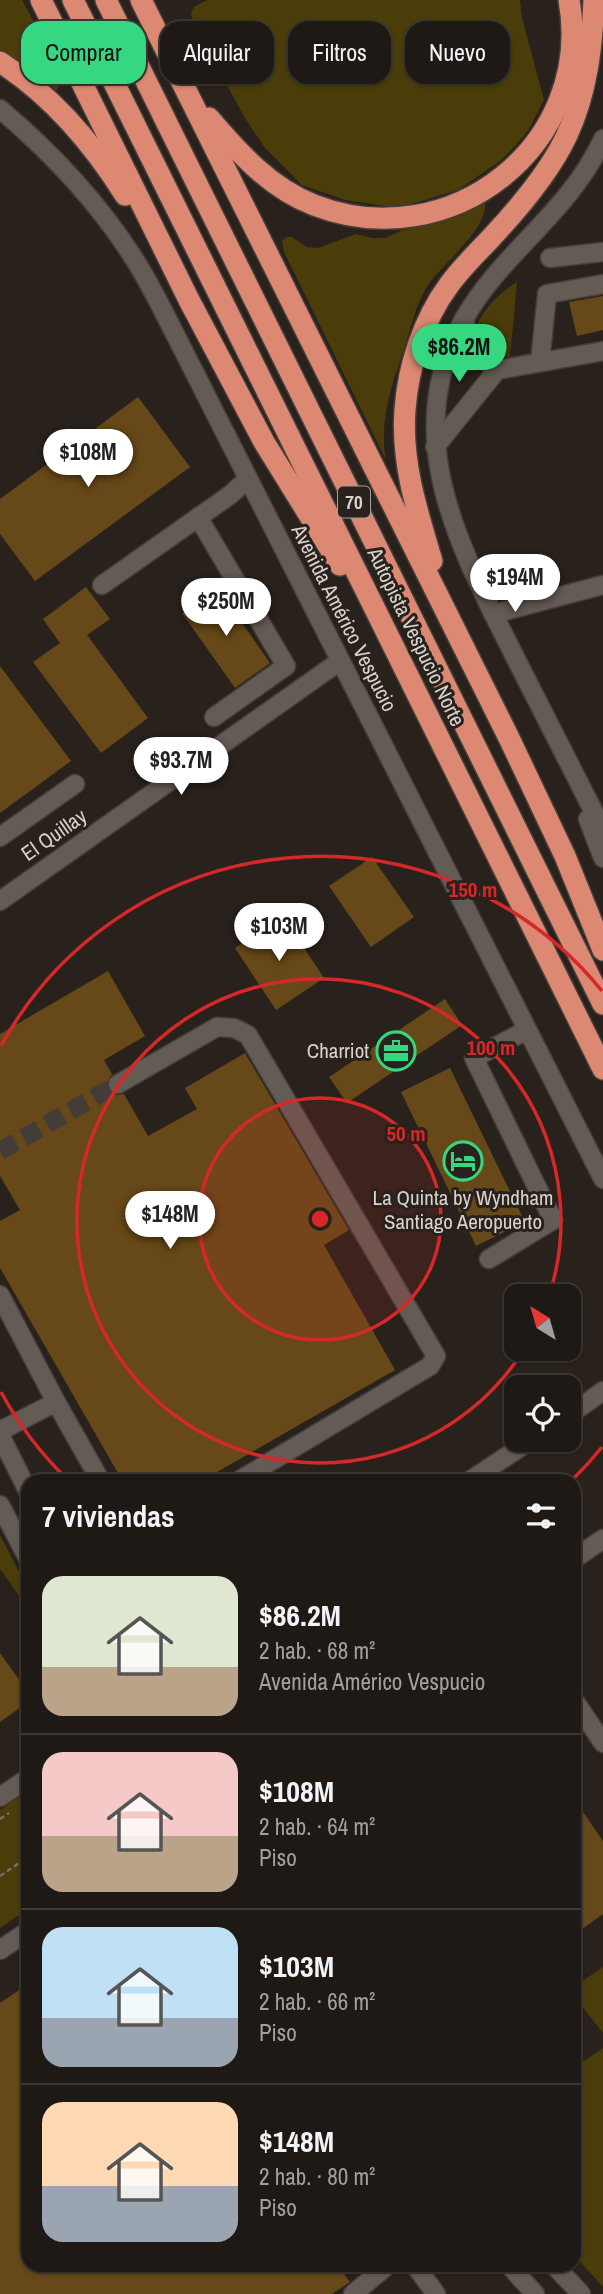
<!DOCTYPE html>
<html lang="es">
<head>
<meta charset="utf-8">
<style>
	body { margin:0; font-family:"Archivo Narrow",sans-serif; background:#2c2622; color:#f1f3f6; height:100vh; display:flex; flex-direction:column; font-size:26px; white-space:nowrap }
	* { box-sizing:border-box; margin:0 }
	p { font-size:23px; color:#a1a0a0 }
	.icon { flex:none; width:38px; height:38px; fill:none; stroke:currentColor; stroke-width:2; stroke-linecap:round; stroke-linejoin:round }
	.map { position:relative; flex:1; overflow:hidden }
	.details { position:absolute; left:21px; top:1474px; width:560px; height:798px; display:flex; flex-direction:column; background:#1f1915; border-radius:21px; box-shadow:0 2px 5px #0004,0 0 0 2px #3c3834 }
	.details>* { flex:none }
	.top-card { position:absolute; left:21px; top:21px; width:562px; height:63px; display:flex; gap:14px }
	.needle { width:46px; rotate:323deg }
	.tools { position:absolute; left:504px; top:1284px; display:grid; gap:14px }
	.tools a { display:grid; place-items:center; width:77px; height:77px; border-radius:14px; background:#1f1915; box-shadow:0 2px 5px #0004,0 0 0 2px #3c3834; font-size:35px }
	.price { position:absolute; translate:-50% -60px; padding:0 16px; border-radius:24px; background:#fff; color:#222; font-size:23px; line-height:46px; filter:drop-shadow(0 2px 4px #0008) }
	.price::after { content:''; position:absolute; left:50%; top:42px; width:21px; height:16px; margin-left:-10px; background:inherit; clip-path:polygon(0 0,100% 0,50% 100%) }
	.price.current { background:#35d881; color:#111 }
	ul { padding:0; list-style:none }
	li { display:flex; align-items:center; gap:21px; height:175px; padding:0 21px }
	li+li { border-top:2px solid #3c3834 }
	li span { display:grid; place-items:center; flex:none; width:196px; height:140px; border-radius:21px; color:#555 }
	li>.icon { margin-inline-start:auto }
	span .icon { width:84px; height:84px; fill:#fffc; stroke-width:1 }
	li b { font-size:30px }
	h2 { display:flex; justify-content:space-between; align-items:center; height:84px; padding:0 21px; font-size:30px }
	.pill { padding:0 24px; border-radius:21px; background:#1f1915; box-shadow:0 2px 5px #0004,0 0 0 2px #3c3834; font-size:24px; line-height:63px }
	.pill.current { background:#35d881; color:#111 }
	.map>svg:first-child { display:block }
	.green { fill:#4a3d09 }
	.building { fill:#674818 }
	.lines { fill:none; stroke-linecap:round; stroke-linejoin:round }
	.minor-tunnel { stroke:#433c37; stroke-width:18; stroke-dasharray:18 9; stroke-linecap:butt }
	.minor-casing { stroke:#453e3a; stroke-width:21 }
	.highway-casing { stroke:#453e3a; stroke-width:24 }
	.path { stroke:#766f6b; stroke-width:2.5; stroke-dasharray:5 3.5; stroke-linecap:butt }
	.minor { stroke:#655b55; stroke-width:18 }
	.highway { stroke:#dc8873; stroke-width:21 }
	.ring { fill:none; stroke:#d62828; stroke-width:3.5 }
	.labels { text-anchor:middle; stroke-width:6; stroke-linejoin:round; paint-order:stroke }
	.shield { fill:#29211c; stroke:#a49d99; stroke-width:2 }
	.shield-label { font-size:19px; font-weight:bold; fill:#d8d2cf }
	.street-label { font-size:21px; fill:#d8d2cf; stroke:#29211c }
	.poi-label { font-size:21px; fill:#d8d2cf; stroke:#29211c; text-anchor:end }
	.centre { fill:#d62828; stroke:#29211c; stroke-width:3.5 }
	.ring-label { font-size:21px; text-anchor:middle; font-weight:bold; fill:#d62828; stroke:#29211c; stroke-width:6; stroke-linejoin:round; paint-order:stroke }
</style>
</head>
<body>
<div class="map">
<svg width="603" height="2294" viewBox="0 0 603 2294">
	<rect width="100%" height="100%" fill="#29211c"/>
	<!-- green -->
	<g class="green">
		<polygon points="0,0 22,0 65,79 55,92 49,91 0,57"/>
		<polygon points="207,0 520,0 522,18 544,100 529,129 517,144 500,161 458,190 398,208 345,200 302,185 265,148 245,118 195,28 191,13 194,7"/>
		<path d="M485,203C488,228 443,264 428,285C415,305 411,329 404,350C391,386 379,422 386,460L284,252L282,241L286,237H292L307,247L318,248L356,234L373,238H386L402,230L446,220Z"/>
		<path d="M517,282L510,357C486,356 482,352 474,330C485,308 496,295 517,282Z"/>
		<polygon points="0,1535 28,1589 28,1608 0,1569"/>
		<polygon points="28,1791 28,1909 0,1928 0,1810"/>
		<polygon points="603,1967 603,2033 574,1996 574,1987"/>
		<polygon points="603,2048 603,2287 574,2255 574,2068"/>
	</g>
	<!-- building -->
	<g class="building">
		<polygon points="603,296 603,330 577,336 569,302"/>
		<polygon points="138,397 190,467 35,581 0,534 0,499"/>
		<polygon points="86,587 110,619 87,635 148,718 101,753 33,662 60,643 43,619"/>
		<polygon points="218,588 270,663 235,688 182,613"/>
		<polygon points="0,666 71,761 0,813"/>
		<polygon points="372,857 414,917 371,947 329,886"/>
		<polygon points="283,916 324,978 276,1010 235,948"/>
		<polygon points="108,971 145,1036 104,1060 112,1074 107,1083 109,1090 117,1095 124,1094 148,1136 197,1109 185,1088 245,1053 349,1230 324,1245 395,1370 203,1480 122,1480 0,1268 0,1221 20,1210 0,1176 0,1034"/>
		<polygon points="445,999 462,1025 347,1103 329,1077"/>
		<polygon points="450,1068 525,1222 476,1246 401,1092"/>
		<polygon points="0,1653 28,1692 28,1702 0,1722"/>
		<polygon points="574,1799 603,1841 603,1914 574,1935"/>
		<polygon points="28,1984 28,2264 337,2264 350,2282 332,2294 0,2294 0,2003"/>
	</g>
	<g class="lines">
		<!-- minor-tunnel -->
		<polyline class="minor-tunnel" points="0,1151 118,1084"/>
		<!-- minor casing -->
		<g class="minor-casing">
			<g id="minor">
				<path d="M0,109C52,153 97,201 133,257C150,283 163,311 177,338L603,1179"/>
				<path d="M603,139C569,213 502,252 464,319C397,438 462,551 516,659C545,716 574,773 603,830"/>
				<polyline points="550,258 603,252"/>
				<path d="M464,318C468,342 478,355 497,370"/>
				<polyline points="540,362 547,294 603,284"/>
				<polyline points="435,447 497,370 603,351"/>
				<polyline points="198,517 286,666 214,717"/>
				<polyline points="102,585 230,495 248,479"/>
				<polyline points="493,614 603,585"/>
				<polyline points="588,819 603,858"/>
				<polyline points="0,837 75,784"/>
				<polyline points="0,901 340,661"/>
				<polyline points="118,1084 217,1027 234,1028 248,1035 436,1356 430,1366 240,1480"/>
				<polyline points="489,1259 553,1220 474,1058 527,1030"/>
				<polyline points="0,1295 56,1402"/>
				<polyline points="569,1415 603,1391"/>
				<polyline points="0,1431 56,1402 100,1480"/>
				<polyline points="0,1435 28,1491"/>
				<polyline points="471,1480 531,1440"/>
				<polyline points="0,1505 28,1558"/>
				<polyline points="574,1559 603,1539"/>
				<polyline points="574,1700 603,1743"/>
				<polyline points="0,1797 28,1778"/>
				<polyline points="0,1950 28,1931"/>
				<polyline points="414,2264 436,2294"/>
				<polyline points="508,2264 535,2294"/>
				<polyline points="553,2264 581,2294"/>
				<polyline points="353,2294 389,2264"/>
			</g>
		</g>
		<!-- highway casing -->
		<g class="highway-casing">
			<g id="highway">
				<polyline points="41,0 189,300 264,442 340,565"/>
				<polyline points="73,0 603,1069"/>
				<polyline points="106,0 603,1004"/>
				<polyline points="141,0 509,738 565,856 603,950"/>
				<path d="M0,62C51,95 93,144 125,195"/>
				<path d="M209,118C239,153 270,188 314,205C450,258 595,145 569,0"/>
				<path d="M432,561C417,511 401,462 405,410C408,367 423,320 449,285C461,268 477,253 491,238C519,208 550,172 567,135C587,93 592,46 594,0"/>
			</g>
		</g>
		<!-- path -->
		<g class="path">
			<polyline points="0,1819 9,1813"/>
			<polyline points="0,1876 28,1857"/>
		</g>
		<!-- minor -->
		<use href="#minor" class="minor"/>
		<!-- highway -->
		<use href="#highway" class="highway"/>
	</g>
	<!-- distance rings -->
	<circle cx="320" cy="1219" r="121" fill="#d62828" fill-opacity=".12"/>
	<g class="ring">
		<circle cx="320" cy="1219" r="121"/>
		<path d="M523 1351A242 242 0 1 1 549 1296"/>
		<path d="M602 1447A363 363 0 0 1 572 1480M68 1480A363 363 0 0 1 1 1392M1 1046A363 363 0 0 1 602 991"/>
	</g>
	<!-- icons -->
	<defs>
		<g id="office-ring" transform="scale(2.0125)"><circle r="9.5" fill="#29211c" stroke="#35d881" stroke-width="1.5"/><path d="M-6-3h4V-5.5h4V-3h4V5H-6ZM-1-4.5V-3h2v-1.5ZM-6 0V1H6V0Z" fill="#35d881"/></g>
		<g id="hotel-ring" transform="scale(2.0125)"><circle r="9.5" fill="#29211c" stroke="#35d881" stroke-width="1.5"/><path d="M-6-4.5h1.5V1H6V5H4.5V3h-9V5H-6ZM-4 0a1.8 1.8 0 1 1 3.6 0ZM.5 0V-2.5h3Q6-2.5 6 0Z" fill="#35d881"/></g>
	</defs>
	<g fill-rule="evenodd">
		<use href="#office-ring" x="396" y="1051"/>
		<use href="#hotel-ring" x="463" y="1161"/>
	</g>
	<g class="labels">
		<!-- shield labels -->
		<rect class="shield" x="338" y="486.5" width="32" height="31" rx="5"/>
		<g class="shield-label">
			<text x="354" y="509">70</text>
		</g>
		<!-- street labels -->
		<g class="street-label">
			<text transform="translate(344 618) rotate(63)" y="7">Avenida Américo Vespucio</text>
			<text transform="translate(416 637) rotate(64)" y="7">Autopista Vespucio Norte</text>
			<text transform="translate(54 835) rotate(-35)" y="7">El Quillay</text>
		</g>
		<!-- poi labels -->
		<g class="poi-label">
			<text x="369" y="1058">Charriot</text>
			<text x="463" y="1205" text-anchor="middle">La Quinta by Wyndham<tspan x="463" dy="24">Santiago Aeropuerto</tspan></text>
		</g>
	</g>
	<circle cx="320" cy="1219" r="10" class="centre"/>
	<g class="ring-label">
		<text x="473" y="897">150 m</text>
		<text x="491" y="1055">100 m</text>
		<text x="406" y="1141">50 m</text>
	</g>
</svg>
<div class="tools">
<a><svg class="needle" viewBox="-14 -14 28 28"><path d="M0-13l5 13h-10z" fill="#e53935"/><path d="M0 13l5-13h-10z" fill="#a1a0a0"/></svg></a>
<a><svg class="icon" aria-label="locate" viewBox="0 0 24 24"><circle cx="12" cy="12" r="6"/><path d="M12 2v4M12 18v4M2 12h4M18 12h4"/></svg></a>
</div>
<b class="price current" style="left:459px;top:384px">$86.2M</b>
<b class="price" style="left:88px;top:489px">$108M</b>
<b class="price" style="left:515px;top:614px">$194M</b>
<b class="price" style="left:226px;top:638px">$250M</b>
<b class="price" style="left:181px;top:797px">$93.7M</b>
<b class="price" style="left:279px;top:963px">$103M</b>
<b class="price" style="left:170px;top:1251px">$148M</b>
<div class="top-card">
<a class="pill current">Comprar</a>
<a class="pill">Alquilar</a>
<a class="pill">Filtros</a>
<a class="pill">Nuevo</a>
</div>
<section class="details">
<h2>7 viviendas<svg class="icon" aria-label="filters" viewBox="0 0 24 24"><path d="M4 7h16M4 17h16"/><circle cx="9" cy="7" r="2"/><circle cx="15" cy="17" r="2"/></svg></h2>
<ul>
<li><span style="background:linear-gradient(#dfe7d0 65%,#b9a48a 0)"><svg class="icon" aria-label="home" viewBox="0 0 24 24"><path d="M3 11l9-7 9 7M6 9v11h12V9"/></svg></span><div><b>$86.2M</b><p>2 hab. · 68 m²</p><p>Avenida Américo Vespucio</p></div></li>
<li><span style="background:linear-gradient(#f6c9c9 60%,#b9a48a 0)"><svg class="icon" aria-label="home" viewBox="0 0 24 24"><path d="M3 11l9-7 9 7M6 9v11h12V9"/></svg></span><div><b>$108M</b><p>2 hab. · 64 m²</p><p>Piso</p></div></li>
<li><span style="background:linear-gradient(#bfe0f5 65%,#9aa5b1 0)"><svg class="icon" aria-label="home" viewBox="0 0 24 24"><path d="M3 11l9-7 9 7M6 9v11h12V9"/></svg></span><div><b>$103M</b><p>2 hab. · 66 m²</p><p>Piso</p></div></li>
<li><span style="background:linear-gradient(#ffd9b3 60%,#9aa5b1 0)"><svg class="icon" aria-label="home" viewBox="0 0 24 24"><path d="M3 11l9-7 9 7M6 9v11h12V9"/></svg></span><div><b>$148M</b><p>2 hab. · 80 m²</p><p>Piso</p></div></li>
</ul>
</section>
</div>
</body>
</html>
